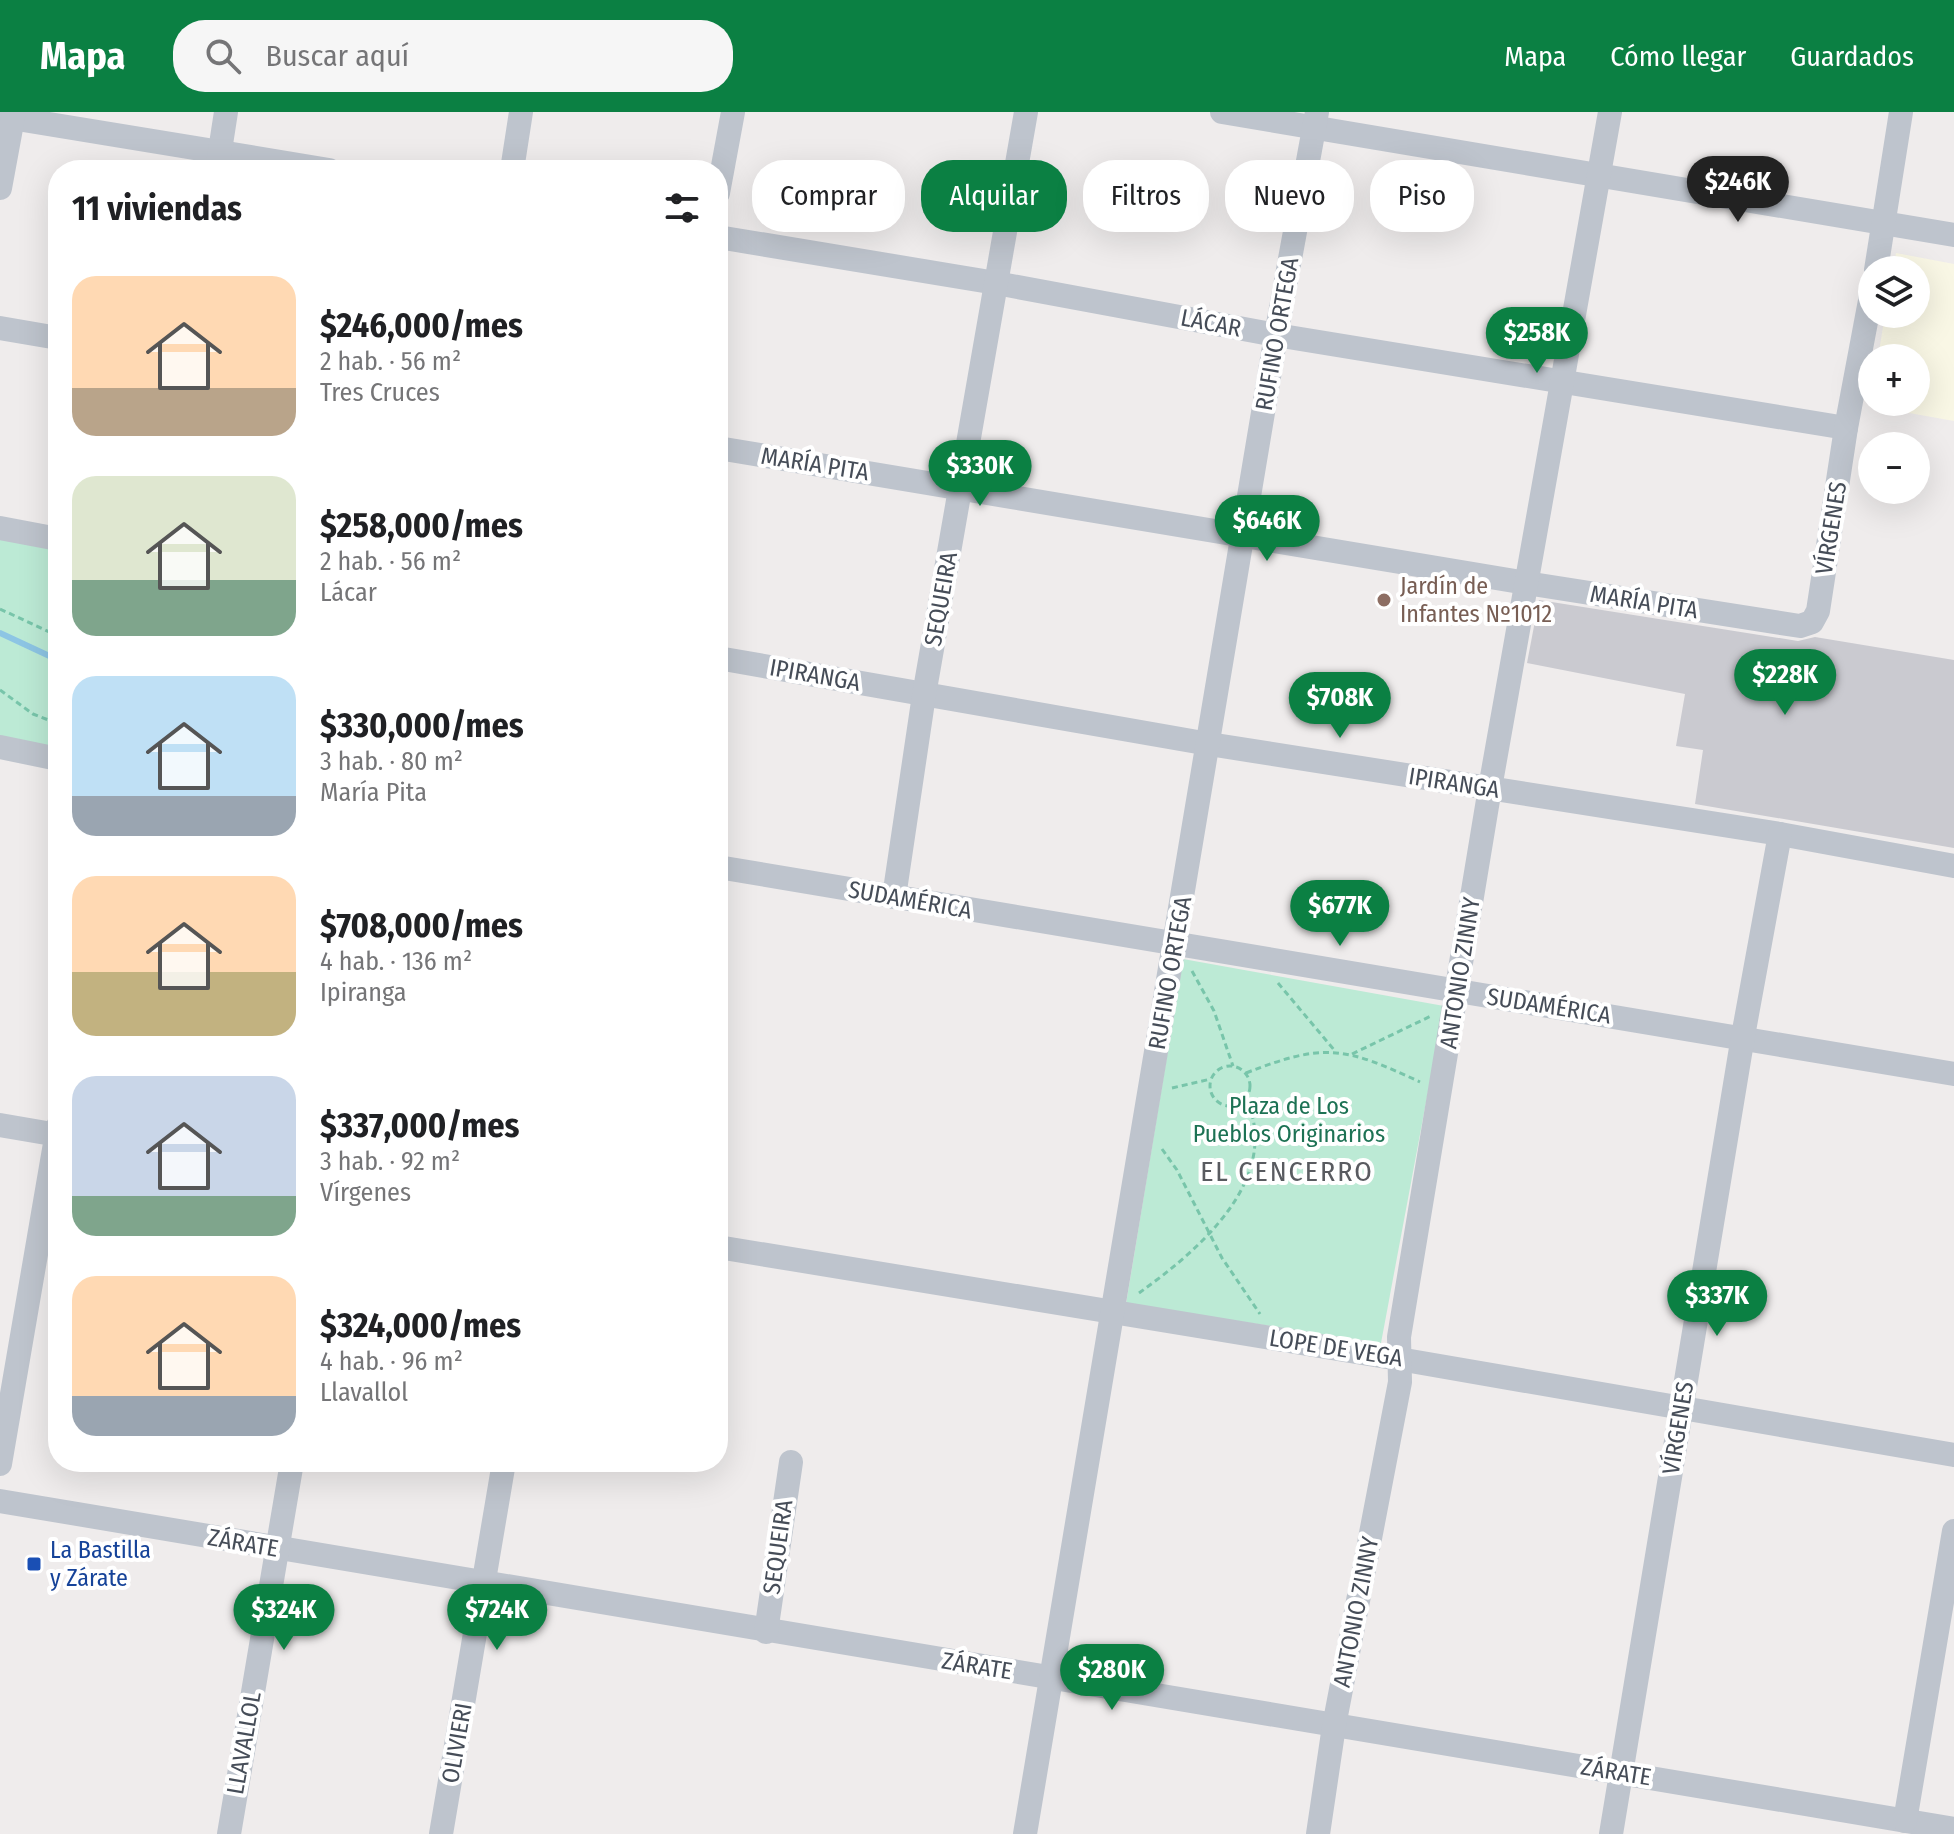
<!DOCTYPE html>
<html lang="es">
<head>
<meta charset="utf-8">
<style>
	body { margin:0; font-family:"Fira Sans Condensed",sans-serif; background:#f6f6f6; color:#202124; height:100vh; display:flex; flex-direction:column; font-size:30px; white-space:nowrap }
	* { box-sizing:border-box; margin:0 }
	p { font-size:26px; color:#757577 }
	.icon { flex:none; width:44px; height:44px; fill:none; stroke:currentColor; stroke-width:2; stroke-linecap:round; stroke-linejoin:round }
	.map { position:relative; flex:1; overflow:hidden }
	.details { position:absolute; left:48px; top:48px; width:680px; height:1312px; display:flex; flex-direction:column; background:#fff; border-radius:32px; box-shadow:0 8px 32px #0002 }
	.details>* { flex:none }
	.hud { position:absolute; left:752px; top:48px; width:760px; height:72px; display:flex; gap:16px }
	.tools { position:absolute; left:1858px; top:144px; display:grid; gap:16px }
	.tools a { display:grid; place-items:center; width:72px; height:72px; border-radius:50%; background:#fff; box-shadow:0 8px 32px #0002; font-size:40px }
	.price { position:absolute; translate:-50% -68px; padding:0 18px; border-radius:28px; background:#0b8043; color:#fff; font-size:26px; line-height:52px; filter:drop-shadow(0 2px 4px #0008) }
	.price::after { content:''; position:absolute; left:50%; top:48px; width:24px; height:18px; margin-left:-12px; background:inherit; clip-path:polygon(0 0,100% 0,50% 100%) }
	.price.current { background:#222; color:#fff }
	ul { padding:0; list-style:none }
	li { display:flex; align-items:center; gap:24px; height:200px; padding:0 24px }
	li span { display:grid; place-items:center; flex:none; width:224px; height:160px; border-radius:24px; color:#555 }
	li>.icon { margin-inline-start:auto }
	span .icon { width:96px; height:96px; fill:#fffc; stroke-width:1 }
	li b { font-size:34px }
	h2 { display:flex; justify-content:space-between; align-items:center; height:96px; padding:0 24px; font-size:34px }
	.pill { padding:0 28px; border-radius:32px; background:#fff; box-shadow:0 8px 32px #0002; font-size:28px; line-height:72px }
	.pill.current { background:#0b8043; color:#fff }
	header { display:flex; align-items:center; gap:48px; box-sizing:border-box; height:112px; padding:0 40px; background:#0b8043; color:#fff }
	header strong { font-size:38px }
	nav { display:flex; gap:44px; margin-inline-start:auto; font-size:28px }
	.search { width:560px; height:72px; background:#f6f6f6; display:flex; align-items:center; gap:20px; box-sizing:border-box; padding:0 28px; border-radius:32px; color:#757577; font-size:30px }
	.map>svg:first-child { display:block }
	.commercial { fill:#f9f7e5 }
	.green { fill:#bcead5 }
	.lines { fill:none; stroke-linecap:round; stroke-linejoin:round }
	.stream { stroke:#8dc5e4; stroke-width:6 }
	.building { fill:#cacad0 }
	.path { stroke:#78c5aa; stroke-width:3; stroke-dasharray:6 4; stroke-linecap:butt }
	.minor { stroke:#bec4cd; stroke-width:24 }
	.education-dot { fill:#8d6e63; stroke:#fff; stroke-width:3 }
	.transit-dot { fill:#1a4fb4; stroke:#fff; stroke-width:3 }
	.labels { text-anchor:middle; stroke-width:8; stroke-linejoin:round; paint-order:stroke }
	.street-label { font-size:24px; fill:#464d58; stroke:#fff }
	.education-label { font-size:24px; fill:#785e54; stroke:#fff; text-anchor:start }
	.park-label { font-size:24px; fill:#1d7254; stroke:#fff }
	.transit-label { font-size:24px; fill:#164399; stroke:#fff; text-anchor:start }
	.quarter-label { font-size:28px; letter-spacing:2px; fill:#595b60; stroke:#fff }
</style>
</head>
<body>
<header>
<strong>Mapa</strong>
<div class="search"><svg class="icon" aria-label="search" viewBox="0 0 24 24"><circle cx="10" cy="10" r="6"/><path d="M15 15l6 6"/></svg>Buscar aquí</div>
<nav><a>Mapa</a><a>Cómo llegar</a><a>Guardados</a></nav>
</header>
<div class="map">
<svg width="1954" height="1722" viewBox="0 0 1954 1722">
	<rect width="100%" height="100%" fill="#efecec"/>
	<!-- commercial -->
	<polygon class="commercial" points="1896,141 1954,152 1954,309 1870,294 1872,281 1872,290 1916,290 1916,246 1878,246 1885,202 1916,202 1916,158 1893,158"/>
	<!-- green -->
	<g class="green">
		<polygon points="0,416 58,427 58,647 0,635"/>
		<polygon points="1183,847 1444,894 1381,1231 1126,1192"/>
	</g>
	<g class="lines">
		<!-- stream -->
		<polyline class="stream" points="0,521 58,548"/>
	</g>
	<!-- building -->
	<polygon class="building" points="1539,488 1798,529 1815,525 1954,548 1954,736 1695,692 1703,638 1676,634 1685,582 1527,551"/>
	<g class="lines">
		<!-- path -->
		<g class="path">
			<polyline points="0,497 58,524"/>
			<polyline points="0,578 33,602 51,609 58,623"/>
			<polyline points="1192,859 1214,899 1233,954"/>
			<polyline points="1278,871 1335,939"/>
			<polyline points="1352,942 1431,904"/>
			<circle cx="1230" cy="974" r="20"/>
			<path d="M1246,961C1325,930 1345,935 1420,970"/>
			<polyline points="1172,976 1211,967"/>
			<polyline points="1162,1037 1177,1058 1222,1146 1260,1202"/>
			<path d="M1139,1181C1199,1138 1283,1067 1246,986"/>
		</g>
		<!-- minor -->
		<g class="minor">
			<polyline points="1222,0 1954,123"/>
			<polyline points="0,4 329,58"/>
			<polyline points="217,58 226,0"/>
			<polyline points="512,58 521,0"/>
			<polyline points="0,76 14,0"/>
			<polyline points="718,81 733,0"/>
			<polyline points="718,125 996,171 1276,223 1846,316"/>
			<polyline points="1876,158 1901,0"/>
			<polyline points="0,216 58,226"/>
			<polyline points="718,336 1526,471 1800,514 1812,510 1818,499 1846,316 1872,178"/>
			<polyline points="0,416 58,427"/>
			<polyline points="718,546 1209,632 1780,722 1954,754"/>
			<polyline points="0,635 58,647"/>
			<polyline points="718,755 1954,962"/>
			<polyline points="894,785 924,583 1026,0"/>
			<polyline points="0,1013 58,1023"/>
			<polyline points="718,1135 1399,1247 1954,1343"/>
			<polyline points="0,1352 58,1014"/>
			<polyline points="0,1389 1954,1717"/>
			<polyline points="766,1520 791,1350"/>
			<polyline points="1905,1709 1954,1419"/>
			<polyline points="229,1722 292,1350"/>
			<polyline points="441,1722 504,1350"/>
			<polyline points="1025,1722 1276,223 1317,0"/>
			<polyline points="1318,1722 1334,1614 1400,1270 1399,1225 1490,676 1610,0"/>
			<polyline points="1611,1722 1743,924 1780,722"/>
		</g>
	</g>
	<!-- markers -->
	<circle class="education-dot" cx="1384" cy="488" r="8"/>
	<rect class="transit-dot" x="26" y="1444" width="16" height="16" rx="4"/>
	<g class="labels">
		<!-- street labels -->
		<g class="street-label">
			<text transform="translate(1211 211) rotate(11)" y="8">LÁCAR</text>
			<text transform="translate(1277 222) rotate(-80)" y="8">RUFINO ORTEGA</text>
			<text transform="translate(815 352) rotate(9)" y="8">MARÍA PITA</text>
			<text transform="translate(1831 416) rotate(-81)" y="8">VÍRGENES</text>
			<text transform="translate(941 487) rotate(-80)" y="8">SEQUEIRA</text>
			<text transform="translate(1644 490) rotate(9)" y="8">MARÍA PITA</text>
			<text transform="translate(815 563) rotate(10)" y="8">IPIRANGA</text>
			<text transform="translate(1454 671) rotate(9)" y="8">IPIRANGA</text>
			<text transform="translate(910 788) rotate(10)" y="8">SUDAMÉRICA</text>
			<text transform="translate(1170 861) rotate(-80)" y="8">RUFINO ORTEGA</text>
			<text transform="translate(1460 861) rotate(-81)" y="8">ANTONIO ZINNY</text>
			<text transform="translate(1549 894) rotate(9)" y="8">SUDAMÉRICA</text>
			<text transform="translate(1336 1236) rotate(9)" y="8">LOPE DE VEGA</text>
			<text transform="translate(1678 1316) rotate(-81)" y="8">VÍRGENES</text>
			<text transform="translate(243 1431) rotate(10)" y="8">ZÁRATE</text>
			<text transform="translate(778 1435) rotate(-82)" y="8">SEQUEIRA</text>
			<text transform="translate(1356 1500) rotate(-79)" y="8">ANTONIO ZINNY</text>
			<text transform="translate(977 1554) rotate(9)" y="8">ZÁRATE</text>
			<text transform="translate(244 1631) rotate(-80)" y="8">LLAVALLOL</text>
			<text transform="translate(457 1631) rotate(-80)" y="8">OLIVIERI</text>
			<text transform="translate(1616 1660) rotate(9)" y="8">ZÁRATE</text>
		</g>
		<!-- education labels -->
		<g class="education-label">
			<text x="1400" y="482">Jardín de<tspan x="1400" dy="28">Infantes Nº1012</tspan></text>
		</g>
		<!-- park labels -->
		<g class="park-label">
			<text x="1289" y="1002">Plaza de Los<tspan x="1289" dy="28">Pueblos Originarios</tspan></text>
		</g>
		<!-- transit labels -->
		<g class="transit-label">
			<text x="50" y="1446">La Bastilla<tspan x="50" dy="28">y Zárate</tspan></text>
		</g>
		<!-- quarter labels -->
		<g class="quarter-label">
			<text x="1287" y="1069">EL CENCERRO</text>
		</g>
	</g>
</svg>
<div class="tools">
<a><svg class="icon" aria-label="layers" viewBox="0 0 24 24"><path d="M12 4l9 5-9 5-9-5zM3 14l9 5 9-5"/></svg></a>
<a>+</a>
<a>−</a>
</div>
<b class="price current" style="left:1738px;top:112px">$246K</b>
<b class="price" style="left:1537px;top:263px">$258K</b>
<b class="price" style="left:980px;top:396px">$330K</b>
<b class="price" style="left:1267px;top:451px">$646K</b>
<b class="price" style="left:1785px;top:605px">$228K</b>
<b class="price" style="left:1340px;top:628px">$708K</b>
<b class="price" style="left:1340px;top:836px">$677K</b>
<b class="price" style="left:1717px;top:1226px">$337K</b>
<b class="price" style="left:284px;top:1540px">$324K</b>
<b class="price" style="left:497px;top:1540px">$724K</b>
<b class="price" style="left:1112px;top:1600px">$280K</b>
<div class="hud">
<a class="pill">Comprar</a>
<a class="pill current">Alquilar</a>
<a class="pill">Filtros</a>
<a class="pill">Nuevo</a>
<a class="pill">Piso</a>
</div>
<section class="details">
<h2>11 viviendas<svg class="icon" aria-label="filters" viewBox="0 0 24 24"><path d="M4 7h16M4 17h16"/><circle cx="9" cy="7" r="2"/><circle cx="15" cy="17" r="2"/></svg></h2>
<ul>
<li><span style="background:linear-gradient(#ffd9b3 70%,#b9a48a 0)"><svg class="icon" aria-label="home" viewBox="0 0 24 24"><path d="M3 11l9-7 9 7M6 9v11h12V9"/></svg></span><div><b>$246,000/mes</b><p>2 hab. · 56 m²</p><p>Tres Cruces</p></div></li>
<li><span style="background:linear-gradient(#dfe7d0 65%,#7fa58c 0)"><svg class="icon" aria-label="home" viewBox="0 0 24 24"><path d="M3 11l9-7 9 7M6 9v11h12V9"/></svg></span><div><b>$258,000/mes</b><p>2 hab. · 56 m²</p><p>Lácar</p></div></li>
<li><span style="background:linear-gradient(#bfe0f5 75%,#9aa5b1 0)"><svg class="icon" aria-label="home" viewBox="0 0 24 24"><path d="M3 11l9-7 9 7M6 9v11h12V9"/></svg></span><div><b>$330,000/mes</b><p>3 hab. · 80 m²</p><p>María Pita</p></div></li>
<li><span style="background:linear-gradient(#ffd9b3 60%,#c2b280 0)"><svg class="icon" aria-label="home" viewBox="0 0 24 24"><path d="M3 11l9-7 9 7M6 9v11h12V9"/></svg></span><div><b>$708,000/mes</b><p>4 hab. · 136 m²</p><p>Ipiranga</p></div></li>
<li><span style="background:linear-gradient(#c9d6e8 75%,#7fa58c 0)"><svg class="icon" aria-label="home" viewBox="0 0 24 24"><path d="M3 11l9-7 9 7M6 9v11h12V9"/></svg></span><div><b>$337,000/mes</b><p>3 hab. · 92 m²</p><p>Vírgenes</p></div></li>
<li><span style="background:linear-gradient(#ffd9b3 75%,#9aa5b1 0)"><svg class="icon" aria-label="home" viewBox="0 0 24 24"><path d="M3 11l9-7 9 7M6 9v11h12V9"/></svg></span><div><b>$324,000/mes</b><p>4 hab. · 96 m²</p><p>Llavallol</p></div></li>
</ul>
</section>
</div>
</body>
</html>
